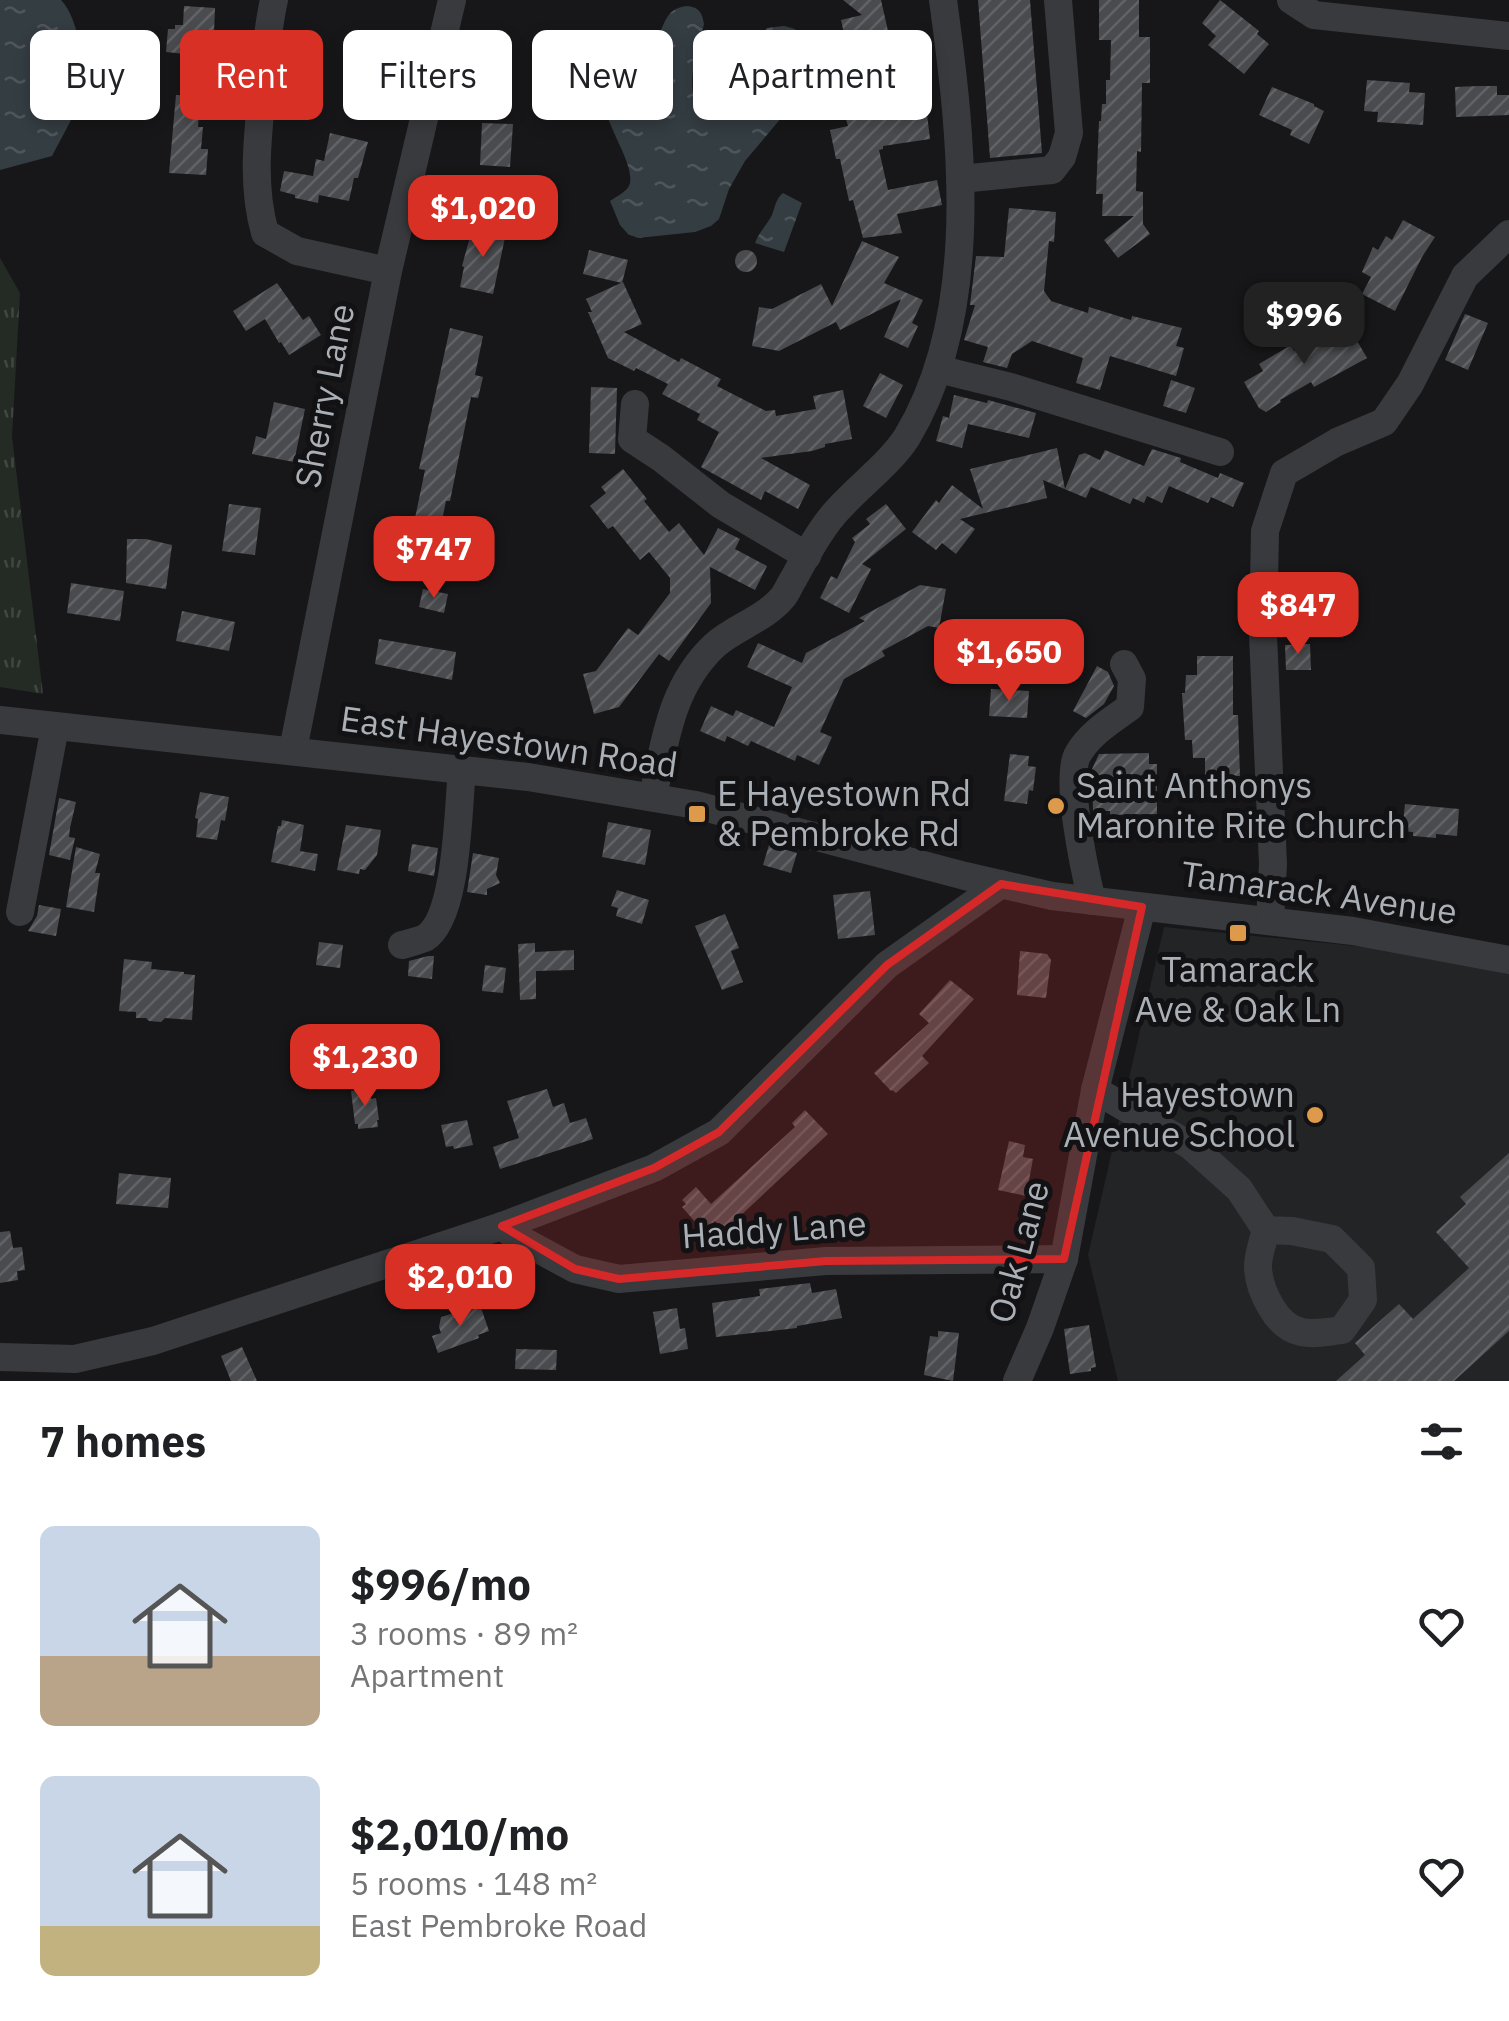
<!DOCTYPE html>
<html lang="en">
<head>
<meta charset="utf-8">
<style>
	body { margin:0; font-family:"IBM Plex Sans",sans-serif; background:#f2f2f2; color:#202124; height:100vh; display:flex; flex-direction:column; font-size:38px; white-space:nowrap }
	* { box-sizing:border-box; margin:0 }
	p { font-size:32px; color:#757577 }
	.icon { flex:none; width:55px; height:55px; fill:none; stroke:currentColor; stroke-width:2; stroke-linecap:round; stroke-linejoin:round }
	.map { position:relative; height:1381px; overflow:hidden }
	.drawer { display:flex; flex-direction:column; background:#fff; flex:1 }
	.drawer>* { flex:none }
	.hud { position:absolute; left:30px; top:30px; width:1000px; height:90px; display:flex; gap:20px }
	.price { position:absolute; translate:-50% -85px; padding:0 22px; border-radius:20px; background:#d93025; color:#fff; font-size:32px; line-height:65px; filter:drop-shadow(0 2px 5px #0008) }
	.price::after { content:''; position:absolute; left:50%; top:60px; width:30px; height:22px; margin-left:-15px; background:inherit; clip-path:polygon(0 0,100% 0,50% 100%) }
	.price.current { background:#222; color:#fff }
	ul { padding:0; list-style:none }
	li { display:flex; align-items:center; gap:30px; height:250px; padding:0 40px }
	li span { display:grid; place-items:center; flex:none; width:280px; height:200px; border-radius:15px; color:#555 }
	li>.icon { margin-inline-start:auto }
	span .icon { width:120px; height:120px; fill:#fffc; stroke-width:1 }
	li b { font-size:42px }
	h2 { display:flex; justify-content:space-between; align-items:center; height:120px; padding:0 40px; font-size:42px }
	.tag { padding:0 35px; border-radius:15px; background:#fff; box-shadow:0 5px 15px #0003; font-size:35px; line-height:90px }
	.tag.current { background:#d93025; color:#fff }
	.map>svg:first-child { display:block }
	.built { fill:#232426 }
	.park { fill:url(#park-tufts) }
	.water { fill:url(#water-ripples) }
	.building { fill:url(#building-hatch) }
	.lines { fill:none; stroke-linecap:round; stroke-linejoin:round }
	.minor { stroke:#393a3d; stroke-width:28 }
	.marked { fill:#d62828; fill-opacity:0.2; stroke:#d62828; stroke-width:8; stroke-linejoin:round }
	.poi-dot { fill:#dd9a4b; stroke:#121214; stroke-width:4 }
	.labels { text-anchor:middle; stroke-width:10; stroke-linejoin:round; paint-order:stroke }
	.street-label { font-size:35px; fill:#abb0b7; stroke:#121214 }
	.poi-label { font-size:35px; fill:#abb0b7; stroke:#121214; text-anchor:start }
</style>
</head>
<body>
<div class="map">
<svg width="1509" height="1381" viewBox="0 0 1509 1381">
	<defs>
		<pattern id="park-tufts" width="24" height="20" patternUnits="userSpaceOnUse" patternTransform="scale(2.5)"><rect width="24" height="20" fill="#242a24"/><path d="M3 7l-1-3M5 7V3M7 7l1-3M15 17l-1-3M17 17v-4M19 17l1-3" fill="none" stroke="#414642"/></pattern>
		<pattern id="water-ripples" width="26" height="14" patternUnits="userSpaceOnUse" patternTransform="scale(2.5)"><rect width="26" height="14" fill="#343d42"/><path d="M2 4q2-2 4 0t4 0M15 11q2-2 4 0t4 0" fill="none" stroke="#4f565b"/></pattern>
		<pattern id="building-hatch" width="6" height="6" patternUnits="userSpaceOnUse" patternTransform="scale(2.5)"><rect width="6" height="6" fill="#494b4e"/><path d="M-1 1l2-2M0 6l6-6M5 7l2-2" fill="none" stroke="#616265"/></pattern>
	</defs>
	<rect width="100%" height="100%" fill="#171719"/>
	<!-- built -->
	<polygon class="built" points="1164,927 1395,950 1509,974 1509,1381 1118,1381 1088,1255"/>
	<!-- park -->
	<polygon class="park" points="0,258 20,293 12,436 43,694 0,687"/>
	<!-- water -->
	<g class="water">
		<path d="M0,0H61C80,20 86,71 79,98C74,118 61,138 52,156L0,170Z"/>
		<path d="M688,6C700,8 702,13 704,24C697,54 682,89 703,116L719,118C755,102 746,56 767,28L784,26L795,29L800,38L787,107L782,117L745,161L729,189L719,219L711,226L695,232L638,238L628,234L620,225L610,201C616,197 626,192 629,186C639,163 590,108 605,81C609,73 630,67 639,61C645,57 650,50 654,44C666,26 663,8 688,6Z"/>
		<path d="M783,193L802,203L784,252L755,243C759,232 767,225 772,215C776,205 775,200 783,193Z"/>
	</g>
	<!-- building -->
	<g class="building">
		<polygon points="843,0 881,0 902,93 924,90 930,139 883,146 883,149 879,150 888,190 937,180 942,205 897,214 902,233 863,238 853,200 849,201 840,159 836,159 830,130 848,126 846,119 858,116 847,62 850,61 841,20 862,15"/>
		<polygon points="978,0 1030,0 1042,153 990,158"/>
		<polygon points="1099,0 1139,0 1139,37 1150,37 1150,83 1142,83 1141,152 1137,151 1136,191 1143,192 1143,224 1150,234 1118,258 1104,240 1134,216 1102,216 1103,194 1096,194 1099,121 1101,121 1102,104 1106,104 1106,80 1110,80 1111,40 1099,40"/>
		<polygon points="1220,0 1259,31 1257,34 1269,44 1244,74 1208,45 1216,36 1202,23"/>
		<polygon points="184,6 215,8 213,57 166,52 168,29 175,29 175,25 183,25"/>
		<polygon points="1367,80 1410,83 1409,92 1425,93 1423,125 1377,122 1378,112 1364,111"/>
		<polygon points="1479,86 1497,86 1497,95 1509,95 1509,115 1456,117 1455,87"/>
		<polygon points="1272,87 1314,104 1314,106 1324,111 1309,144 1290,135 1292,130 1259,115"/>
		<polygon points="176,95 200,96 198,127 203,127 201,149 208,149 206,175 169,173"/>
		<polygon points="482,123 513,124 510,167 480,165"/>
		<polygon points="330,133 368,142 358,178 354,178 349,201 319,195 318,203 295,198 295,195 280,191 284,171 313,176 316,159 324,161"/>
		<polygon points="1009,208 1056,212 1054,242 1049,241 1044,291 1051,301 1088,313 1089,307 1131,320 1132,316 1182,328 1176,346 1184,348 1176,376 1110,356 1100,390 1076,383 1083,358 1032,341 1012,354 1007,368 983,362 988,347 964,340 975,305 970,305 976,256 1004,257"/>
		<polygon points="1403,220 1435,237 1422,257 1395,311 1362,294 1371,277 1362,272 1373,247 1378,250 1386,236 1392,240"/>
		<polygon points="473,226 506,233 493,294 460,287 464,267 462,266"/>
		<polygon points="862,241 899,257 884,283 923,300 912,323 918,326 908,348 884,337 901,299 840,330 836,322 779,351 752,346 759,307 772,309 821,284 832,306"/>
		<circle cx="746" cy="261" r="11"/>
		<polygon points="589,250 628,260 622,283 583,274"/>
		<polygon points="623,282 642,324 624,332 679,362 681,358 721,379 717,386 766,411 775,410 776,416 816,409 813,396 843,390 852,439 825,444 825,447 812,451 761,458 810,485 798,509 765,491 761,500 701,467 719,432 697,420 700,414 662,394 668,384 636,368 634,371 608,358 588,312 592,312 586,299"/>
		<polygon points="277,283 303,320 309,316 321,335 289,355 281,342 279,343 265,319 246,331 233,311"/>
		<polygon points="1465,314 1488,323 1468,370 1445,360"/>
		<polygon points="1349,327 1367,358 1314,387 1311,382 1280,400 1281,402 1266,412 1259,408 1244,382 1263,371 1259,364 1291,345 1294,351 1326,332 1330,338"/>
		<polygon points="450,328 483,336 475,375 483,377 478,398 471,397 450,501 446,501 431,574 403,568 409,540 405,539 408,522 414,523 425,470 419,469"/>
		<polygon points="880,373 903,385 886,418 863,406"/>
		<polygon points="1171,380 1195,388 1186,413 1163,406"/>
		<polygon points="591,387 617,388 615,454 589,453"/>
		<polygon points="954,395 987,403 988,400 1036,413 1029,438 968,424 962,448 936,441 943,416 949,418"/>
		<polygon points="274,402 305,409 294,462 252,454 256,436 266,439"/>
		<polygon points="1057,448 1065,489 1079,455 1085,453 1100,460 1105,450 1144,466 1152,449 1181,458 1180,462 1218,478 1220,473 1244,483 1233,507 1211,497 1208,503 1169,486 1162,503 1147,496 1144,503 1133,498 1130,504 1091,487 1086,498 1043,480 1047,498 960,519 975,529 956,554 942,543 936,550 912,532 936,500 939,503 952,485 983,509 970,469"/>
		<polygon points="623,469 647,499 644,501 669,532 679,523 704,555 718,528 740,539 735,549 767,566 755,590 710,567 711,603 669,661 659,654 619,707 594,714 583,674 596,671 628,628 638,635 670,593 670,578 649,552 640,560 613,526 608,529 590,506 606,493 601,487"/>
		<polygon points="229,504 261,508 255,555 222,551"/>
		<polygon points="886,504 906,529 862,564 871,569 849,613 820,598 831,576 837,579 855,542 852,538 870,524 866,519"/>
		<polygon points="127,539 146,539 172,545 166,589 126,583"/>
		<polygon points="71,583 124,591 120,621 67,613"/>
		<polygon points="920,585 946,589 939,628 928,626 882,651 885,656 844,679 820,732 832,737 819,765 797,755 795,761 751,741 748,746 727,736 725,742 700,731 711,706 733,716 736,710 774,727 792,687 747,667 758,643 802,663 806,653 865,621 859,618"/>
		<polygon points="423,589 448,594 444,613 419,607"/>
		<polygon points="182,611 235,622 229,651 176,641"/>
		<polygon points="379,639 456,652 452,680 375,664"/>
		<polygon points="1310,644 1311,670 1286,670 1285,645"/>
		<polygon points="1197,656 1233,656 1233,715 1238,715 1240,776 1205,776 1205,758 1193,758 1192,740 1185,740 1182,693 1185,693 1186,675 1197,675"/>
		<polygon points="1097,666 1108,672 1114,686 1104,704 1086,718 1073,711"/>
		<polygon points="991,689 1029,691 1027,718 989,716"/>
		<polygon points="1149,753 1149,764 1157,764 1157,814 1110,815 1110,811 1093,811 1092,769 1099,754"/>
		<polygon points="1010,754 1029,756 1028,766 1036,767 1033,791 1029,790 1027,804 1004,801"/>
		<polygon points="200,792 229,797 225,821 221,820 217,840 196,837 198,819 195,818"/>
		<polygon points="59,798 76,802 70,828 69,837 75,838 70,860 49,855"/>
		<polygon points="1405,804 1459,809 1457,836 1436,834 1436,838 1413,836 1413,832 1402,831"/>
		<polygon points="282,820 304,825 300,851 318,854 315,871 271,862 278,826 281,826"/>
		<polygon points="608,822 651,830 645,865 602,857"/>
		<polygon points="346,825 381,830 377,855 365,870 360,869 359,874 337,870"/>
		<polygon points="412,844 438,848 434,876 408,871"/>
		<polygon points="769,845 797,853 791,873 763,865"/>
		<polygon points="76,847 100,854 95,873 100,873 94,912 66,907"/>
		<polygon points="473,853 499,858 496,875 500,883 487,889 487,895 467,892"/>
		<polygon points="617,890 649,900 642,924 616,916 618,908 611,906"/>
		<polygon points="870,891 875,935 838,939 833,895"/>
		<polygon points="39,905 61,909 56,936 28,931 37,916"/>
		<polygon points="725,914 739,948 731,951 743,982 722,990 695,926"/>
		<polygon points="319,942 343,945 340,968 316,965"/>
		<polygon points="535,943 535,952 574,950 574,970 536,971 536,999 520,1000 518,944"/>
		<polygon points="1020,951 1047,954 1051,960 1046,998 1017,995"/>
		<polygon points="428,956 434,956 432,979 408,976 409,961"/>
		<polygon points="124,959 152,962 151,969 184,972 184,974 195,975 192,1020 165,1018 161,1022 149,1021 146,1018 136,1018 136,1012 119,1011"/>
		<polygon points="485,965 506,968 503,993 482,991"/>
		<polygon points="950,980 974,999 922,1056 929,1063 896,1093 892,1090 891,1091 874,1073 929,1023 919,1014"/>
		<polygon points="369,1088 371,1099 376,1098 379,1120 377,1120 378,1127 358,1129 358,1124 355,1124 351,1091"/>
		<polygon points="547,1089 553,1107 564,1103 570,1123 586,1118 593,1139 500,1169 493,1147 519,1138 507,1101"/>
		<polygon points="805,1110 828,1134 724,1231 715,1221 707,1228 701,1222 698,1225 682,1207 686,1204 682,1200 696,1187 711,1204 795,1127 792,1123"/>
		<polygon points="467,1120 473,1145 454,1149 453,1146 446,1147 441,1125"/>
		<polygon points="1009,1141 1025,1145 1023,1157 1033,1159 1026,1196 998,1190"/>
		<polygon points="1509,1153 1509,1331 1454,1381 1336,1381 1365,1355 1355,1343 1399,1304 1413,1319 1469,1268 1436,1232 1466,1204 1460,1197"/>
		<polygon points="119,1173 171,1178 168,1208 116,1204"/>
		<polygon points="10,1231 13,1248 22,1247 25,1270 17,1271 18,1280 0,1283 0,1232"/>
		<polygon points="810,1283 812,1293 836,1289 842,1318 797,1326 797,1328 716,1337 712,1303 760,1296 759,1289"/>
		<polygon points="480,1305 489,1331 478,1335 479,1338 438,1353 432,1336 441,1333 439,1327 441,1317"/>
		<polygon points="677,1308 680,1329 685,1328 688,1349 660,1354 653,1312"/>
		<polygon points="1089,1325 1096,1367 1091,1368 1091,1371 1070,1374 1064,1329"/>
		<polygon points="938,1331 959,1333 953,1381 924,1375 930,1336 938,1337"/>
		<polygon points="242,1347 257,1381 231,1381 221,1356"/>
		<polygon points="516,1349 557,1350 556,1370 515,1369"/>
	</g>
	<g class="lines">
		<!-- minor -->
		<g class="minor">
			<path d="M274,0C267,31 265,62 262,93C257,141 252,187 265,233L297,251L388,271"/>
			<polyline points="1291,0 1314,15 1509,36"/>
			<polyline points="960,179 1052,170 1062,157 1069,133 1058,0"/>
			<polyline points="938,369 1011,387 1220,452"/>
			<polyline points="635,404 632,439 661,458 721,505 807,556"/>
			<polyline points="0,720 528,777 696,805 965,876 1052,896 1353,931 1509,960"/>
			<polyline points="293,750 388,271 452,0"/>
			<path d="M653,796C665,741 671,686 715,645C735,627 765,619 783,597C787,592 790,584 794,578C806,556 818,533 834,514C855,489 890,464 907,437C982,312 962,138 943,0"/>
			<path d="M1092,901C1085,872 1064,776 1078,754C1090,733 1111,721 1130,707L1132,679L1124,664"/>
			<polyline points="20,912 55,727"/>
			<polyline points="1270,921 1273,864 1263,635 1265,531 1284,473 1337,442 1384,422 1410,384 1465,276 1509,234"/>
			<path d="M402,945C409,943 418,941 425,938C458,918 458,807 462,770"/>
			<path d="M1095,1090L1191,1146L1239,1189L1266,1230C1263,1242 1257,1257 1258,1269C1259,1282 1265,1297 1271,1307C1289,1338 1310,1335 1342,1330L1363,1300L1361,1268L1332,1239L1292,1231L1266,1230"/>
			<polyline points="502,1226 516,1237 575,1269 619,1279 826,1261 1064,1259"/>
			<polyline points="0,1357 75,1359 153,1341 502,1226 654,1168 719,1132 887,965 1001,884"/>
			<polyline points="1017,1381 1040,1328 1064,1259 1095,1090 1142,907"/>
		</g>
	</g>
	<!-- marked area -->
	<path class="marked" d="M1001,884L1142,907L1064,1259L826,1261L619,1279L575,1269L502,1226L654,1168L719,1132L887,965Z"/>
	<!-- markers -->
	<g class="poi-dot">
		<circle cx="1056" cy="806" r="10"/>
		<rect x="687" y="804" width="20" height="20" rx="5"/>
		<rect x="1228" y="923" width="20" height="20" rx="5"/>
		<circle cx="1315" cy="1115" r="10"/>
	</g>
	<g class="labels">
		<!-- street labels -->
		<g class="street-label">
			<text transform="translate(325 396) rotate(-79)" y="12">Sherry Lane</text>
			<text transform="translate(509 742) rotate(8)" y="12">East Hayestown Road</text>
			<text transform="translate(1319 893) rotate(8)" y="12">Tamarack Avenue</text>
			<text transform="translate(774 1230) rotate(-4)" y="12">Haddy Lane</text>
			<text transform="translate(1019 1252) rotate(-75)" y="12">Oak Lane</text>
		</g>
		<!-- poi labels -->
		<g class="poi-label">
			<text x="1076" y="798">Saint Anthonys<tspan x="1076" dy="40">Maronite Rite Church</tspan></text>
			<text x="717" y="806">E Hayestown Rd<tspan x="717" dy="40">&amp; Pembroke Rd</tspan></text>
			<text x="1238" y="982" text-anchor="middle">Tamarack<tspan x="1238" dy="40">Ave &amp; Oak Ln</tspan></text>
			<text x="1295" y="1107" text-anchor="end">Hayestown<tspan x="1295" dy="40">Avenue School</tspan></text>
		</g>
	</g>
</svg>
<b class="price" style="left:483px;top:260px">$1,020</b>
<b class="price current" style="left:1304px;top:367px">$996</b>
<b class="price" style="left:434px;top:601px">$747</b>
<b class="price" style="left:1298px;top:657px">$847</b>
<b class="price" style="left:1009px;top:704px">$1,650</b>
<b class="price" style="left:365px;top:1109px">$1,230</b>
<b class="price" style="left:460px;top:1329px">$2,010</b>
<div class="hud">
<a class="tag">Buy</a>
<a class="tag current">Rent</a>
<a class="tag">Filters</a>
<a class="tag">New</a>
<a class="tag">Apartment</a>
</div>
</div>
<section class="drawer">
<h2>7 homes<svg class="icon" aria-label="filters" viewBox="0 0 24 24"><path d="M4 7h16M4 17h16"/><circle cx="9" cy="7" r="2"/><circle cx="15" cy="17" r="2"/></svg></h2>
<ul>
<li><span style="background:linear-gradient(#c9d6e8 65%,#b9a48a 0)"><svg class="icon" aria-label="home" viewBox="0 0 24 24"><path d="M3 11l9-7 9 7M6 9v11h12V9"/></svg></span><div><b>$996/mo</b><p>3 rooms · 89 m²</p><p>Apartment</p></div><svg class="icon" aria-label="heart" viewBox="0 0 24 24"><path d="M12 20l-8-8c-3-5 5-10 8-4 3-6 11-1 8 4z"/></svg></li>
<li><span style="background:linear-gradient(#c9d6e8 75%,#c2b280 0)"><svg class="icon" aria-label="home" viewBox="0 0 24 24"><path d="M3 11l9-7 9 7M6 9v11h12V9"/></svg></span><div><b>$2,010/mo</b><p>5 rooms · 148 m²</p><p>East Pembroke Road</p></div><svg class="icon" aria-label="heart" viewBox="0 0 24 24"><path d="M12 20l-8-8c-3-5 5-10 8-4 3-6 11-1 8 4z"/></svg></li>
</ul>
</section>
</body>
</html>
